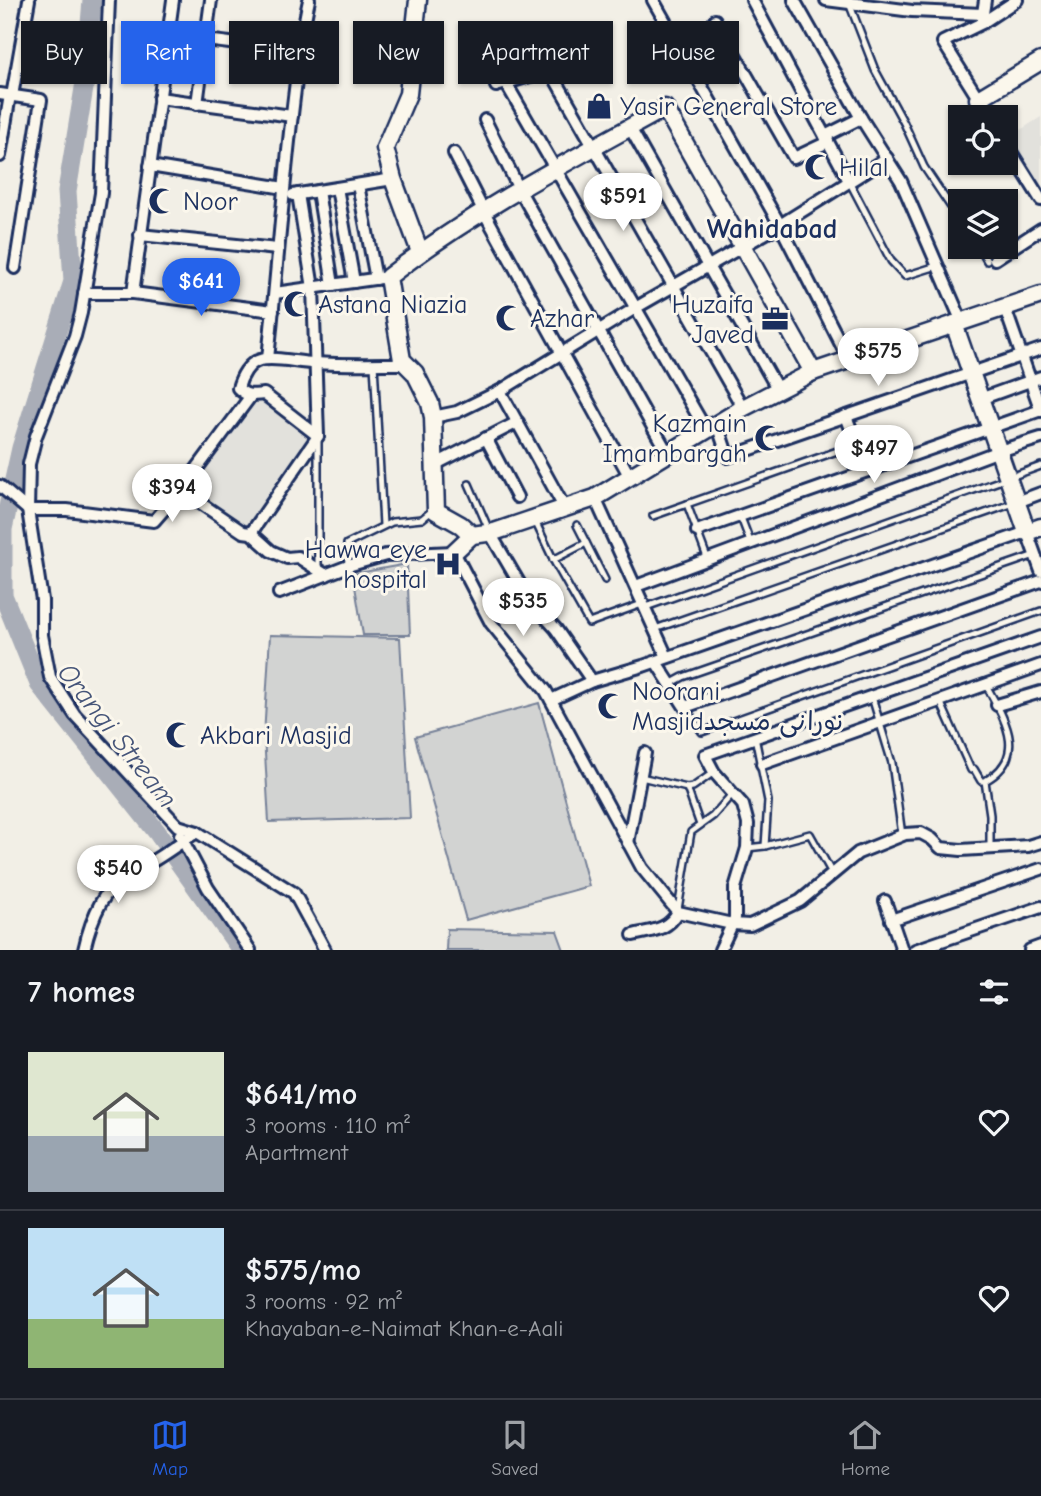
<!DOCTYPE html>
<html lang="en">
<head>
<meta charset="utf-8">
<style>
	body { margin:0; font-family:"Comic Neue","Playpen Sans Arabic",sans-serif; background:#242831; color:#f1f3f6; height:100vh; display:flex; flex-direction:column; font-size:26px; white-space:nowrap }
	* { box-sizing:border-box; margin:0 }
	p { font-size:23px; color:#9ea1a6 }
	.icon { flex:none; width:38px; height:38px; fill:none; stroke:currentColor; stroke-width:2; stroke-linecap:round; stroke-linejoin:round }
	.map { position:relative; height:950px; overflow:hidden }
	.drawer { display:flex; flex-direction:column; background:#171b24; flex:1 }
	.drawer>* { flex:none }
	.top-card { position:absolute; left:21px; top:21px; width:999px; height:63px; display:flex; gap:14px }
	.fabs { position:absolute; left:948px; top:105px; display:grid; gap:14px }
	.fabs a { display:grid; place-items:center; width:70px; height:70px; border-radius:0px; background:#171b24; box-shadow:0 2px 5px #0004; font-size:35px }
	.price { position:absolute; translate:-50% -60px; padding:0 16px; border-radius:24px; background:#fff; color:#222; font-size:23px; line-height:46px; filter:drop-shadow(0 2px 4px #0008) }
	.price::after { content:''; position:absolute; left:50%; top:42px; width:21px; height:16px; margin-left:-10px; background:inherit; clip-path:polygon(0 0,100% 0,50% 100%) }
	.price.selected { background:#2563eb; color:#fff }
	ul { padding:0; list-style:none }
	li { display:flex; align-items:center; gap:21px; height:175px; padding:0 28px }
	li+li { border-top:2px solid #363941 }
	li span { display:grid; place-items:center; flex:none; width:196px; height:140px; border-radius:0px; color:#555 }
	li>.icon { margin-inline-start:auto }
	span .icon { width:84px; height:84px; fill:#fffc; stroke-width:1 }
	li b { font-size:30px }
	h2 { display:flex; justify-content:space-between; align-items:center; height:84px; padding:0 28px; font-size:30px }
	.tag { padding:0 24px; border-radius:0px; background:#171b24; box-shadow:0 2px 5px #0004; font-size:24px; line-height:63px }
	.tag.selected { background:#2563eb; color:#fff }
	.tab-bar { display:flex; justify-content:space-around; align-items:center; height:98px; border-top:2px solid #363941; background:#171b24; font-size:19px; color:#9ea1a6 }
	.tab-bar a { display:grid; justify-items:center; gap:4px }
	.tab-bar .selected { color:#2563eb }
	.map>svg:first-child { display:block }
	.built { fill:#e2e1dc }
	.green { fill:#d2d3d2; stroke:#768198; stroke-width:2 }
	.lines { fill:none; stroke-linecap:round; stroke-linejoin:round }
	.river { stroke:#a9adb7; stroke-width:19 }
	.lane-casing { stroke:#1b2f5e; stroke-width:10 }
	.street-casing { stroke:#1b2f5e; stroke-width:16 }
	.secondary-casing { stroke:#1b2f5e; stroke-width:21 }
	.lane { stroke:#fbf7ec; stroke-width:5 }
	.street { stroke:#fbf7ec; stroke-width:10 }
	.secondary { stroke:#fbf7ec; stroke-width:16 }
	.labels { text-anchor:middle; stroke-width:6; stroke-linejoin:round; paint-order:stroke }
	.poi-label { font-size:26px; fill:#1b2f5e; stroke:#fbf7ec; text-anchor:start }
	.neighbourhood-label { font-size:28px; font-weight:bold; fill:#1b2f5e; stroke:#fbf7ec }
	.water-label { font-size:28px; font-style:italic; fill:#465579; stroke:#fbf7ec }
</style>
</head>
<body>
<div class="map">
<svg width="1041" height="950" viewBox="0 0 1041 950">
	<rect width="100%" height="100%" fill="#f2efe6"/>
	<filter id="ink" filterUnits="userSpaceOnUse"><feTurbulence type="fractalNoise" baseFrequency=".0143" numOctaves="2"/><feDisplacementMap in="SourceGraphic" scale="14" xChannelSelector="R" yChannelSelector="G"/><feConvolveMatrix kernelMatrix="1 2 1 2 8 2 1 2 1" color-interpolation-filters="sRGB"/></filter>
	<g filter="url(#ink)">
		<!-- built -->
		<g class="built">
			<polygon points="1041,117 1041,200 1006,139"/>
			<polygon points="257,395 318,436 251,533 181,490"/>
		</g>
		<!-- green -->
		<g class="green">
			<polygon points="407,564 410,635 363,635 353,574"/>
			<polygon points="270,635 400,638 410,818 269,822 264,736"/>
			<polygon points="539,703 589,886 466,920 415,737"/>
			<polygon points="447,929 557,931 564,950 446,950"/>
		</g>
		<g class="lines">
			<!-- river -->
			<polyline class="river" points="92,0 85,82 67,191 73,281 21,448 3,529 3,595 39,684 157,832 241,950"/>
			<!-- lane casing -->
			<g class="lane-casing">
				<g id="lane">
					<polyline points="849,3 875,70 904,123 924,167 961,222"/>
					<polyline points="849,181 891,261 905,276 937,266"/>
					<polyline points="979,247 987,261"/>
					<polyline points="374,364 383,525"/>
					<polyline points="318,439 318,569"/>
					<polyline points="469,484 489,530"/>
					<polyline points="687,504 708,560"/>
					<polyline points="740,515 751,544"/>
					<polyline points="653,516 857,444"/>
					<polyline points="535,521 555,563 589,623 642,604"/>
					<polyline points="577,525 605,580"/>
					<polyline points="553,560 586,543"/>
					<polyline points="348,566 347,544 392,522 422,519 433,510"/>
					<polyline points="646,607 1041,466"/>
					<polyline points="655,629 1014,503"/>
					<polyline points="670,684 683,677 1035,555"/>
					<path d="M986,685C1003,717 1030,756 985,781L990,815V848"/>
					<polyline points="872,697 892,763 902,835"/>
					<polyline points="940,701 971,770 974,769 981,781 985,781"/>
					<polyline points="685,707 702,732 1041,611"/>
					<polyline points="755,737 768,801 765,846"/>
					<polyline points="641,777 687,788 693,787 714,772"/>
					<polyline points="687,788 700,825"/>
					<polyline points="747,848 765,846 810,834 833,875"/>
					<polyline points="678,909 691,832 713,816 733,793"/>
				</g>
			</g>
			<!-- street casing -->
			<g class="street-casing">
				<g id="street">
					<polyline points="109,0 101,193 81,313 75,336 36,436 29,464 28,510 42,600 42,635 50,677 75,715 178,826 197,832 294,893 325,950"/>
					<polyline points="653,0 780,225 849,360"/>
					<polyline points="752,0 849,181"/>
					<polyline points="794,0 861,118 901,181 962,322"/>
					<polyline points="826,0 912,11 983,14"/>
					<polyline points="715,20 794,158 828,142"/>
					<polyline points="982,20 985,0"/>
					<polyline points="206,40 300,52"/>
					<polyline points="507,85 706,430"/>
					<polyline points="496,86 550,70 743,408"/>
					<polyline points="0,94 41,100 15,268"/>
					<polyline points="12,96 29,0"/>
					<polyline points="159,98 292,116"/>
					<polyline points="197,104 211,0"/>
					<polyline points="990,117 943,42 982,23 1017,0"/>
					<polyline points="485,120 520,191 668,454"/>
					<polyline points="630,128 778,390"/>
					<polyline points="825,136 861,118"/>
					<polyline points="1006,144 1041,200"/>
					<polyline points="454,153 484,212 630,477"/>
					<polyline points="0,156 10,95"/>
					<polyline points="150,166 284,188"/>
					<polyline points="358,185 376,279"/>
					<polyline points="337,188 354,282"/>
					<polyline points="318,191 333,285"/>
					<polyline points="298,194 313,288 318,436"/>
					<polyline points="293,195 393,179"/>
					<polyline points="140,235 277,249"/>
					<polyline points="995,259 1041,229"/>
					<polyline points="84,293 133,293 273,311"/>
					<polyline points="133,293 173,0"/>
					<polyline points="275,293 388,277"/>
					<polyline points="1005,308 1041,411"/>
					<path d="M268,359C276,280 282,202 291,123C296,82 300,40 309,0"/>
					<polyline points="500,391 564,507"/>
					<polyline points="980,399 1041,377"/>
					<polyline points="846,416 867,471"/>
					<polyline points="433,417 457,412 500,391 637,307 780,225 887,158"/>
					<polyline points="717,424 728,457 1041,349"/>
					<polyline points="486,438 517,497"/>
					<polyline points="434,465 518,422"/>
					<polyline points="0,486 28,510 67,510 154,521 181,490 250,397"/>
					<polyline points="181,490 243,532 251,533 271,551 287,558 298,557 326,575"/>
					<polyline points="595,498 667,657"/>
					<polyline points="1017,502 1041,493"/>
					<polyline points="697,531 1041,410"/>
					<path d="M251,533L318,436L264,394C251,395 247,397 238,388C241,377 248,363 260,360C276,356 298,363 314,363C345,365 376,364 406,364"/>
					<polyline points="490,533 528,598 556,629 592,681 643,666 1027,532 1041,571"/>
					<polyline points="636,586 999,451 1041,438"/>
					<polyline points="279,593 351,565 386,555 454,552 491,623 546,691 642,868 678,912 732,924 750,925 800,901 858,853 905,834 921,833 932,839 941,848 961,850 1028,846 1041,842"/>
					<polyline points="656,662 685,707 1041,581"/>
					<polyline points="551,700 592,681"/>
					<polyline points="997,705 1041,692"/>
					<polyline points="762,764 1041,665"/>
					<polyline points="180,835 208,888 250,950"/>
					<polyline points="628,843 645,753"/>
					<polyline points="885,901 902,950"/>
					<polyline points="891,920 1041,869"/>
					<path d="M633,935C653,930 667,931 678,912"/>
					<path d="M84,950C90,923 102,890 126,874C134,869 143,867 151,862C167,853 182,841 197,832"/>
					<polyline points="720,950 735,918 735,888 747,848 748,824 743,805 714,772 705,755 1041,637"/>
					<polyline points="915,950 1041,907"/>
					<polyline points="1030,950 1041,946"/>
				</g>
			</g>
			<!-- secondary casing -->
			<g class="secondary-casing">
				<g id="secondary">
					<polyline points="418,0 408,94 385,148 393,179 420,252"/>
					<polyline points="978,99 1041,61"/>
					<polyline points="954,324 1027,532 1041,527"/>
					<path d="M472,535L461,525L436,511L433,417L430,403L415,373L402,360L388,277C473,211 571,160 665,108L813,372"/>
					<polyline points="454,552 472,535 494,532 595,498 743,408 813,372 1041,295"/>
				</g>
			</g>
			<!-- lane -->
			<use href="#lane" class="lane"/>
			<!-- street -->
			<use href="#street" class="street"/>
			<!-- secondary -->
			<use href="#secondary" class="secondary"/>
		</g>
	</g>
	<!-- icons -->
	<defs>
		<g id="shop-bare" transform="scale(2.1)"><path d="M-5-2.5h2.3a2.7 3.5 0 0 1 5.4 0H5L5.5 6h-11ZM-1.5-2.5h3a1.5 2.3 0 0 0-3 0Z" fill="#1b2f5e" stroke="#fbf7ec" stroke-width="2.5" paint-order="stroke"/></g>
		<g id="mosque-bare" transform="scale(2.1)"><path d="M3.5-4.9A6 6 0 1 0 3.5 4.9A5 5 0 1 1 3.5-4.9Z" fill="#1b2f5e" stroke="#fbf7ec" stroke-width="2.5" paint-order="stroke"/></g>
		<g id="office-bare" transform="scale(2.1)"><path d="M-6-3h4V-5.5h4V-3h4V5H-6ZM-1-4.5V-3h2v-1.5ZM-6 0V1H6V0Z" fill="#1b2f5e" stroke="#fbf7ec" stroke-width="2.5" paint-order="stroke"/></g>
		<g id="hospital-bare" transform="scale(2.1)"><path d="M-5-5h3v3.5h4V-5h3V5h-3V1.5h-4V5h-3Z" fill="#1b2f5e" stroke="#fbf7ec" stroke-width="2.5" paint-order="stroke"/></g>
	</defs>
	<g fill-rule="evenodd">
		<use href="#shop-bare" x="599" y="106"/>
		<use href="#mosque-bare" x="818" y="167"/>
		<use href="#mosque-bare" x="162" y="201"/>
		<use href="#mosque-bare" x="297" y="304"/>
		<use href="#mosque-bare" x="509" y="318"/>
		<use href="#office-bare" x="775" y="319"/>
		<use href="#mosque-bare" x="768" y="438"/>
		<use href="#hospital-bare" x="448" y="564"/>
		<use href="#mosque-bare" x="611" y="706"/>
		<use href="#mosque-bare" x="179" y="735"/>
	</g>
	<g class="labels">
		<!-- poi labels -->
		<g class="poi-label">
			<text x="620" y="115">Yasir General Store</text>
			<text x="839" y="176">Hilal</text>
			<text x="183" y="210">Noor</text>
			<text x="318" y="313">Astana Niazia</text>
			<text x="754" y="313" text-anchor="end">Huzaifa<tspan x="754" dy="30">Javed</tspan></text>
			<text x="530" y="327">Azhar</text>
			<text x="747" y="432" text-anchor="end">Kazmain<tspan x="747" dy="30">Imambargah</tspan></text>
			<text x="427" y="558" text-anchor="end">Hawwa eye<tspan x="427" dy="30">hospital</tspan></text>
			<text x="632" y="700">Noorani<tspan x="632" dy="30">Masjidنورانی مسجد</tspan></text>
			<text x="200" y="744">Akbari Masjid</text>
		</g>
		<!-- neighbourhood labels -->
		<g class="neighbourhood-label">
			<text x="772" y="238">Wahidabad</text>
		</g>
		<!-- water labels -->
		<g class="water-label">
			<text transform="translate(118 735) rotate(52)" y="10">Orangi Stream</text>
		</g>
	</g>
</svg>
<div class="fabs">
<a><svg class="icon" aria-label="locate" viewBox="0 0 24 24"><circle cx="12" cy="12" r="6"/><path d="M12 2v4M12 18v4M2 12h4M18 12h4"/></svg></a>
<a><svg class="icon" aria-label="layers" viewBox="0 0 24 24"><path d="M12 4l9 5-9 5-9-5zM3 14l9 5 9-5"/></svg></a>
</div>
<b class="price" style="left:623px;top:233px">$591</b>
<b class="price selected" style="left:201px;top:318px">$641</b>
<b class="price" style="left:878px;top:388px">$575</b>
<b class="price" style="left:874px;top:485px">$497</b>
<b class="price" style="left:172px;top:524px">$394</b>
<b class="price" style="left:523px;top:638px">$535</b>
<b class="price" style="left:118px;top:905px">$540</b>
<div class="top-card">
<a class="tag">Buy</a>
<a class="tag selected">Rent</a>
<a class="tag">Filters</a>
<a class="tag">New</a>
<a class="tag">Apartment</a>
<a class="tag">House</a>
</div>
</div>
<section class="drawer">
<h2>7 homes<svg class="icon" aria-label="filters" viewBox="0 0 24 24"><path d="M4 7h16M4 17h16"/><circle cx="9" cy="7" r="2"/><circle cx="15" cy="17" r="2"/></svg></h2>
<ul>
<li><span style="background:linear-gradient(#dfe7d0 60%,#9aa5b1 0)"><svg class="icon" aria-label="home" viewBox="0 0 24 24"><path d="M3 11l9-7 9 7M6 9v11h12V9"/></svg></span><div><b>$641/mo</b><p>3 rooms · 110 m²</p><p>Apartment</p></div><svg class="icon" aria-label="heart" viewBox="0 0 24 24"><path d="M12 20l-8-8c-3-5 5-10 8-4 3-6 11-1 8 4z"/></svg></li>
<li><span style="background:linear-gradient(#bfe0f5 65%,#8fb573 0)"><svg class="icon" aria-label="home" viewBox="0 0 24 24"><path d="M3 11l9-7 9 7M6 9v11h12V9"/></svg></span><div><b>$575/mo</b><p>3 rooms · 92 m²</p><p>Khayaban-e-Naimat Khan-e-Aali</p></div><svg class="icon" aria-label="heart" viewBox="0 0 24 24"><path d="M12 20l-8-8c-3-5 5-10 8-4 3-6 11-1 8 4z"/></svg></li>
</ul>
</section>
<nav class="tab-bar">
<a class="selected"><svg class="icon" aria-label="map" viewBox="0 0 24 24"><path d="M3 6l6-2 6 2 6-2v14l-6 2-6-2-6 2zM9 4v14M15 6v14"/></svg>Map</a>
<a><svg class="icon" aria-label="saved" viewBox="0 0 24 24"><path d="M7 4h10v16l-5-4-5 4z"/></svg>Saved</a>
<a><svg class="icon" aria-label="home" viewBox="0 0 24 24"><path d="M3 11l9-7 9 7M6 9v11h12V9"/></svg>Home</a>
</nav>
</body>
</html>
